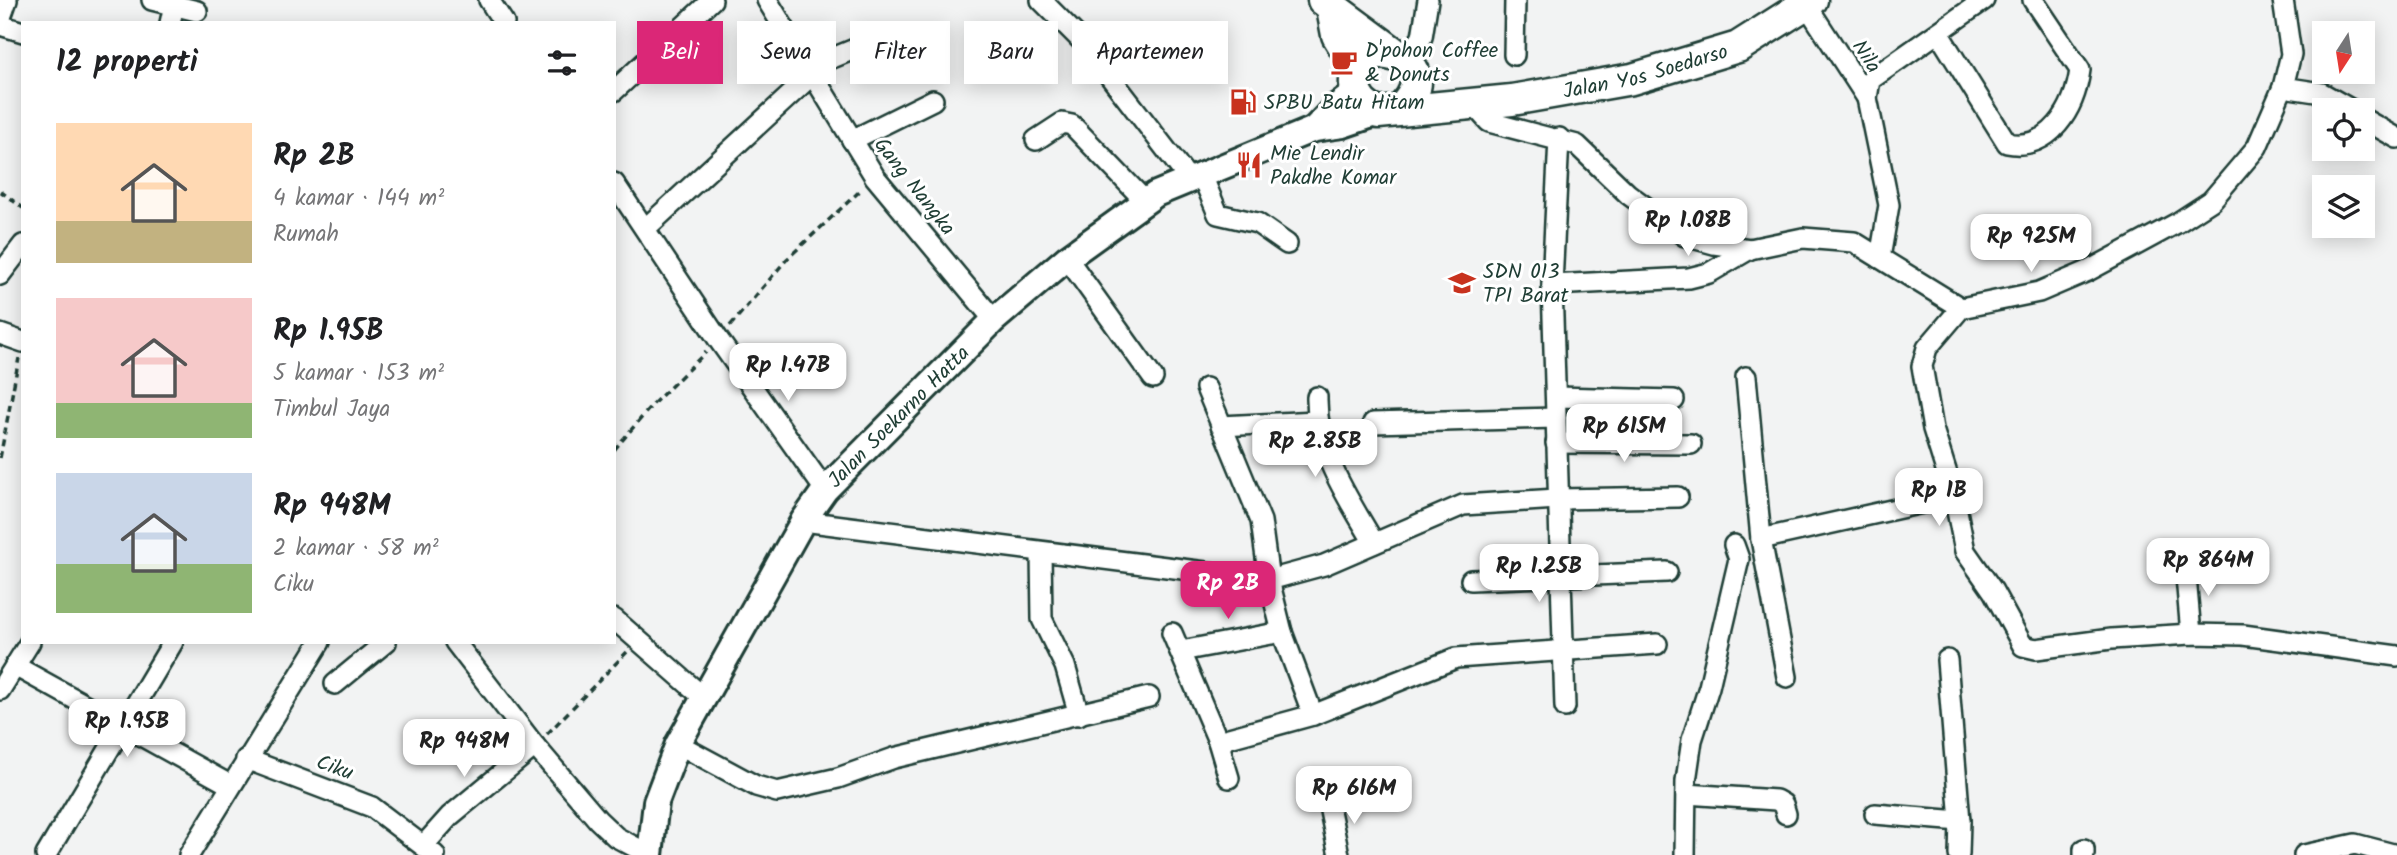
<!DOCTYPE html>
<html lang="id">
<head>
<meta charset="utf-8">
<style>
	body { margin:0; font-family:Kalam,sans-serif; background:#f2f2f2; color:#202124; height:100vh; display:flex; flex-direction:column; font-size:26px; white-space:nowrap }
	* { box-sizing:border-box; margin:0 }
	p { font-size:23px; color:#757577 }
	.icon { flex:none; width:38px; height:38px; fill:none; stroke:currentColor; stroke-width:2; stroke-linecap:round; stroke-linejoin:round }
	.map { position:relative; flex:1; overflow:hidden }
	.side { position:absolute; left:21px; top:21px; width:595px; height:623px; display:flex; flex-direction:column; background:#fff; border-radius:0px; box-shadow:0 4px 18px #0003 }
	.side>* { flex:none }
	.banner { position:absolute; left:637px; top:21px; width:665px; height:63px; display:flex; gap:14px }
	.needle { width:46px; rotate:192deg }
	.buttons { position:absolute; left:2312px; top:21px; display:grid; gap:14px }
	.buttons a { display:grid; place-items:center; width:63px; height:63px; border-radius:0px; background:#fff; box-shadow:0 4px 18px #0003; font-size:35px }
	.price { position:absolute; translate:-50% -60px; padding:0 16px; border-radius:14px; background:#fff; color:#222; font-size:23px; line-height:46px; filter:drop-shadow(0 2px 4px #0008) }
	.price::after { content:''; position:absolute; left:50%; top:42px; width:21px; height:16px; margin-left:-10px; background:inherit; clip-path:polygon(0 0,100% 0,50% 100%) }
	.price.selected { background:#db2777; color:#fff }
	ul { padding:0; list-style:none }
	li { display:flex; align-items:center; gap:21px; height:175px; padding:0 35px }
	li span { display:grid; place-items:center; flex:none; width:196px; height:140px; border-radius:0px; color:#555 }
	li>.icon { margin-inline-start:auto }
	span .icon { width:84px; height:84px; fill:#fffc; stroke-width:1 }
	li b { font-size:30px }
	h2 { display:flex; justify-content:space-between; align-items:center; height:84px; padding:0 35px; font-size:30px }
	.pill { padding:0 24px; border-radius:0px; background:#fff; box-shadow:0 4px 18px #0003; font-size:24px; line-height:63px }
	.pill.selected { background:#db2777; color:#fff }
	.map>svg:first-child { display:block }
	.lines { fill:none; stroke-linecap:round; stroke-linejoin:round }
	.minor-casing { stroke:#1f3d34; stroke-width:24 }
	.major-casing { stroke:#1f3d34; stroke-width:30 }
	.highway-casing { stroke:#1f3d34; stroke-width:35 }
	.path { stroke:#1f3d34; stroke-width:3.5; stroke-dasharray:7 5; stroke-linecap:butt }
	.minor { stroke:#fff; stroke-width:19 }
	.major { stroke:#fff; stroke-width:24 }
	.highway { stroke:#fff; stroke-width:30 }
	.labels { text-anchor:middle; stroke-width:6; stroke-linejoin:round; paint-order:stroke }
	.poi-label { font-size:21px; fill:#1f3d34; stroke:#fff; text-anchor:start }
	.street-label { font-size:21px; fill:#1f3d34; stroke:#fff }
</style>
</head>
<body>
<div class="map">
<svg width="2397" height="855" viewBox="0 0 2397 855">
	<rect width="100%" height="100%" fill="#f2f3f3"/>
	<filter id="ink" filterUnits="userSpaceOnUse"><feTurbulence type="fractalNoise" baseFrequency=".0143" numOctaves="2"/><feDisplacementMap in="SourceGraphic" scale="14" xChannelSelector="R" yChannelSelector="G"/><feConvolveMatrix kernelMatrix="1 2 1 2 8 2 1 2 1" color-interpolation-filters="sRGB"/></filter>
	<g filter="url(#ink)">
		<g class="lines">
			<!-- minor casing -->
			<g class="minor-casing">
				<g id="minor">
					<polyline points="152,0 197,11"/>
					<polyline points="489,0 504,23"/>
					<polyline points="767,0 875,177 994,320"/>
					<polyline points="1041,0 1084,43 1188,178"/>
					<polyline points="2283,0 2291,54 2283,87 2257,147 2211,201 2177,223 2088,271 2039,292 1961,308 1927,348 1922,366 1933,429 1954,496 1965,551 1993,591 2023,646 2036,649 2111,639 2191,634 2243,635 2397,656"/>
					<polyline points="1806,4 1867,98"/>
					<polyline points="0,20 7,0"/>
					<polyline points="170,23 174,5"/>
					<polyline points="0,25 23,32"/>
					<path d="M1939,34L2007,143C2050,152 2075,108 2080,70L2033,0"/>
					<polyline points="1514,55 1515,0"/>
					<polyline points="1406,61 1422,37 1428,0"/>
					<polyline points="808,68 874,41 886,43"/>
					<polyline points="2283,87 2322,93 2352,110"/>
					<polyline points="614,91 712,0"/>
					<polyline points="1477,104 1480,112 1489,122 1577,145 1628,194 1685,236 1714,244 1750,249 1803,238 1854,242 1961,308"/>
					<polyline points="2362,118 2397,138"/>
					<polyline points="1559,138 1552,285 1565,707"/>
					<polyline points="852,140 933,100"/>
					<polyline points="1036,140 1062,123 1072,125 1145,201"/>
					<polyline points="1201,173 1218,214 1257,223 1287,244"/>
					<polyline points="614,183 718,339 825,490"/>
					<polyline points="646,228 812,75"/>
					<polyline points="1067,258 1153,378"/>
					<polyline points="1880,258 1889,205 1867,98 1870,80 1984,0"/>
					<polyline points="0,275 23,245"/>
					<polyline points="1552,285 1689,278 1709,273 1750,249"/>
					<polyline points="0,334 23,342"/>
					<polyline points="1746,377 1761,539 1787,677"/>
					<polyline points="1206,388 1261,521 1269,580 1282,632 1313,715"/>
					<path d="M1317,397C1316,453 1347,496 1374,543"/>
					<polyline points="1556,397 1674,400"/>
					<polyline points="1373,423 1556,418"/>
					<polyline points="1221,426 1317,421"/>
					<polyline points="1556,443 1691,444"/>
					<polyline points="803,521 1269,580 1324,565 1463,505 1557,499 1678,497"/>
					<polyline points="1761,539 1954,496"/>
					<polyline points="1041,552 1042,619 1065,666 1079,715"/>
					<polyline points="2185,565 2191,634"/>
					<polyline points="1471,580 1667,572"/>
					<polyline points="614,619 703,697"/>
					<polyline points="1172,633 1218,741 1229,778"/>
					<polyline points="455,642 535,746 598,820 616,837 650,855"/>
					<polyline points="1181,651 1282,632"/>
					<polyline points="1947,660 1960,821 1959,855"/>
					<polyline points="15,666 230,785"/>
					<polyline points="335,684 386,642"/>
					<polyline points="0,690 30,642"/>
					<polyline points="1218,741 1313,715 1456,658 1657,644"/>
					<polyline points="678,744 756,786 777,792 838,778 894,758 1149,697"/>
					<polyline points="246,759 372,807 435,855"/>
					<polyline points="1686,794 1776,800 1783,804 1786,814"/>
					<polyline points="1329,806 1339,855"/>
					<polyline points="1875,814 1960,821"/>
					<polyline points="424,845 450,816 535,746"/>
					<polyline points="46,855 173,642"/>
					<polyline points="189,855 320,642"/>
					<polyline points="1685,855 1686,781 1692,740 1709,687 1739,559 1734,545"/>
					<polyline points="2084,855 2084,849"/>
					<polyline points="2304,855 2355,844 2397,855"/>
				</g>
			</g>
			<!-- major casing -->
			<g class="major-casing">
				<g id="major">
					<polyline points="1314,129 1334,108 1356,92"/>
					<path id="s1" d="M650,855L656,802L678,744L803,521L825,490L994,320L1067,258L1156,194L1314,129L1343,125L1378,113"/>
				</g>
			</g>
			<!-- highway casing -->
			<g class="highway-casing">
				<g id="highway">
					<polyline points="1323,0 1396,54"/>
					<polyline points="1332,9 1337,35 1358,69"/>
					<path id="s2" d="M1402,108C1452,58 1351,27 1355,85C1356,100 1365,107 1378,113L1512,100L1632,79L1738,47L1812,0"/>
				</g>
			</g>
			<!-- path -->
			<g class="path">
				<polyline points="0,191 23,208"/>
				<polyline points="730,326 787,259 863,188"/>
				<polyline points="614,450 654,403 706,352"/>
				<polyline points="0,458 19,358"/>
				<polyline points="547,734 627,652"/>
			</g>
			<!-- minor -->
			<use href="#minor" class="minor"/>
			<!-- major -->
			<use href="#major" class="major"/>
			<!-- highway -->
			<use href="#highway" class="highway"/>
		</g>
	</g>
	<!-- icons -->
	<defs>
		<g id="cafe-bare" transform="scale(2.1)"><path d="M-5.5-4.5H6V0H3Q3 3.5 0 3.5H-2.5Q-5.5 3.5-5.5 0ZM3-3.2v2h1.7v-2ZM-6 4.5H4V6H-6Z" fill="#c8321e" stroke="#fff" stroke-width="2.5" paint-order="stroke"/></g>
		<g id="fuel-bare" transform="scale(2.1)"><path d="M-5.5-6h7V0h2V4h1.3V-2.5L3-4.5l.8-.8L6-3V5H2.5V1h-1V6h-7ZM-4.2-4.7v3.2H.2V-4.7Z" fill="#c8321e" stroke="#fff" stroke-width="2.5" paint-order="stroke"/></g>
		<g id="restaurant-bare" transform="scale(2.1)"><path d="M-5-6h1v4h1v-4h1v4h1v-4h1v5L-1.5 .5V6h-2V.5L-5-1ZM5-6V6H3V1.5H1.5Q1.5-4 5-6Z" fill="#c8321e" stroke="#fff" stroke-width="2.5" paint-order="stroke"/></g>
		<g id="school-bare" transform="scale(2.1)"><path d="M0-5L7-2L0 1L-7-2ZM-4 1L0 2.5L4 1V4Q0 6-4 4Z" fill="#c8321e" stroke="#fff" stroke-width="2.5" paint-order="stroke"/></g>
	</defs>
	<g fill-rule="evenodd">
		<use href="#cafe-bare" x="1344" y="62"/>
		<use href="#fuel-bare" x="1243" y="102"/>
		<use href="#restaurant-bare" x="1249" y="165"/>
		<use href="#school-bare" x="1462" y="283"/>
	</g>
	<g class="labels">
		<!-- poi labels -->
		<g class="poi-label">
			<text x="1365" y="57">D'pohon Coffee<tspan x="1365" dy="24">&amp; Donuts</tspan></text>
			<text x="1264" y="109">SPBU Batu Hitam</text>
			<text x="1270" y="160">Mie Lendir<tspan x="1270" dy="24">Pakdhe Komar</tspan></text>
			<text x="1483" y="278">SDN 013<tspan x="1483" dy="24">TPI Barat</tspan></text>
		</g>
		<!-- street labels -->
		<g class="street-label">
			<text transform="translate(1867 56) rotate(57)" y="7">Nila</text>
			<text dy="7" stroke="none"><textPath href="#s2" startOffset="436">Jalan Yos Soedarso</textPath></text>
			<text transform="translate(915 186) rotate(52)" y="7">Gang Nangka</text>
			<text dy="7" stroke="none"><textPath href="#s1" startOffset="513">Jalan Soekarno Hatta</textPath></text>
			<text transform="translate(335 767) rotate(20)" y="7">Ciku</text>
		</g>
	</g>
</svg>
<div class="buttons">
<a><svg class="needle" viewBox="-14 -14 28 28"><path d="M0-13l5 13h-10z" fill="#e53935"/><path d="M0 13l5-13h-10z" fill="#757577"/></svg></a>
<a><svg class="icon" aria-label="locate" viewBox="0 0 24 24"><circle cx="12" cy="12" r="6"/><path d="M12 2v4M12 18v4M2 12h4M18 12h4"/></svg></a>
<a><svg class="icon" aria-label="layers" viewBox="0 0 24 24"><path d="M12 4l9 5-9 5-9-5zM3 14l9 5 9-5"/></svg></a>
</div>
<b class="price" style="left:1688px;top:258px">Rp 1.08B</b>
<b class="price" style="left:2031px;top:274px">Rp 925M</b>
<b class="price" style="left:788px;top:403px">Rp 1.47B</b>
<b class="price" style="left:1624px;top:464px">Rp 615M</b>
<b class="price" style="left:1315px;top:479px">Rp 2.85B</b>
<b class="price" style="left:1939px;top:528px">Rp 1B</b>
<b class="price" style="left:2208px;top:598px">Rp 864M</b>
<b class="price" style="left:1539px;top:604px">Rp 1.25B</b>
<b class="price selected" style="left:1228px;top:621px">Rp 2B</b>
<b class="price" style="left:127px;top:759px">Rp 1.95B</b>
<b class="price" style="left:464px;top:779px">Rp 948M</b>
<b class="price" style="left:1354px;top:826px">Rp 616M</b>
<div class="banner">
<a class="pill selected">Beli</a>
<a class="pill">Sewa</a>
<a class="pill">Filter</a>
<a class="pill">Baru</a>
<a class="pill">Apartemen</a>
</div>
<section class="side">
<h2>12 properti<svg class="icon" aria-label="filters" viewBox="0 0 24 24"><path d="M4 7h16M4 17h16"/><circle cx="9" cy="7" r="2"/><circle cx="15" cy="17" r="2"/></svg></h2>
<ul>
<li><span style="background:linear-gradient(#ffd9b3 70%,#c2b280 0)"><svg class="icon" aria-label="home" viewBox="0 0 24 24"><path d="M3 11l9-7 9 7M6 9v11h12V9"/></svg></span><div><b>Rp 2B</b><p>4 kamar · 144 m²</p><p>Rumah</p></div></li>
<li><span style="background:linear-gradient(#f6c9c9 75%,#8fb573 0)"><svg class="icon" aria-label="home" viewBox="0 0 24 24"><path d="M3 11l9-7 9 7M6 9v11h12V9"/></svg></span><div><b>Rp 1.95B</b><p>5 kamar · 153 m²</p><p>Timbul Jaya</p></div></li>
<li><span style="background:linear-gradient(#c9d6e8 65%,#8fb573 0)"><svg class="icon" aria-label="home" viewBox="0 0 24 24"><path d="M3 11l9-7 9 7M6 9v11h12V9"/></svg></span><div><b>Rp 948M</b><p>2 kamar · 58 m²</p><p>Ciku</p></div></li>
</ul>
</section>
</div>
</body>
</html>
